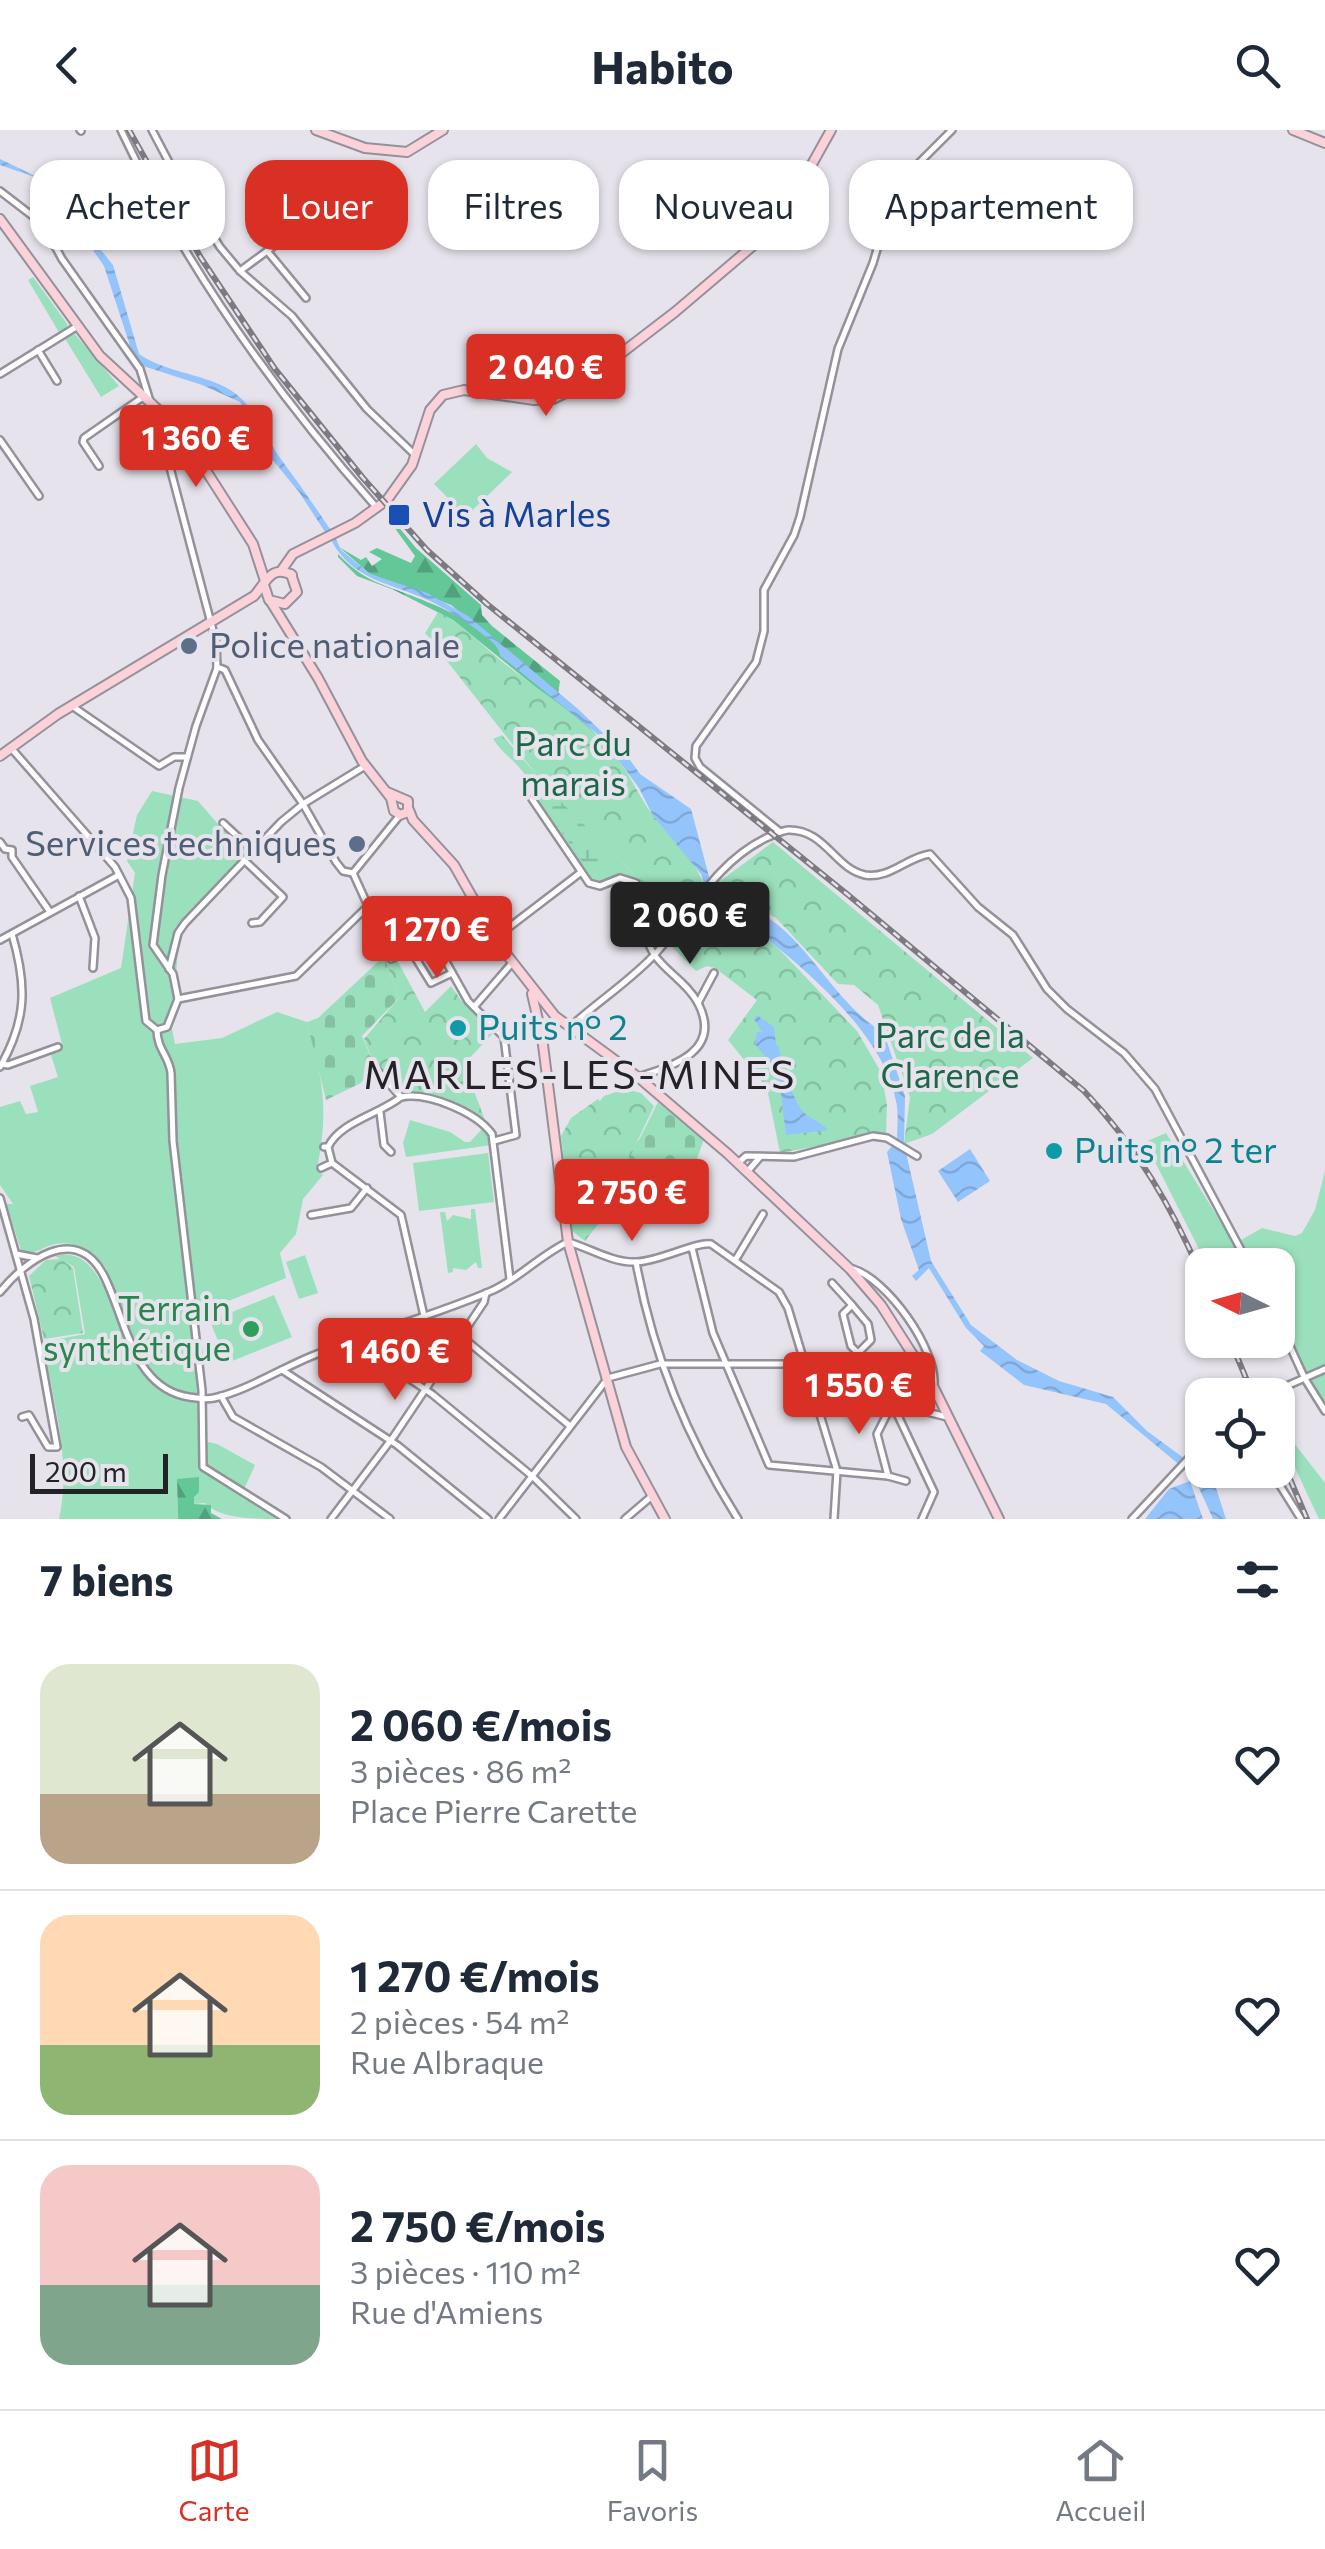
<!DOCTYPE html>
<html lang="fr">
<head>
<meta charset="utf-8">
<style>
	body { margin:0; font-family:Commissioner,sans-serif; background:#f6f6f7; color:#1f2937; height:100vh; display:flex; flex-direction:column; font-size:38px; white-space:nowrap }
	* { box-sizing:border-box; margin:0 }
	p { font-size:32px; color:#747a83 }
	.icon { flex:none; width:55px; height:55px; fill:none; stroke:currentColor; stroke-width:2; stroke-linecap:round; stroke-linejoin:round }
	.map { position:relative; height:1389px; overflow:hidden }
	.side { display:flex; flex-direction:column; background:#fff; flex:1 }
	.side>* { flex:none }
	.top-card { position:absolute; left:30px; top:30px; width:1265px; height:90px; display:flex; gap:20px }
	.needle { width:65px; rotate:275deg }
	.tools { position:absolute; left:1185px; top:1118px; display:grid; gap:20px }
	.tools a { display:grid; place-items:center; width:110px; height:110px; border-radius:20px; background:#fff; box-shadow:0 2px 8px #0004; font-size:50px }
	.scale { position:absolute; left:30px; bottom:25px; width:138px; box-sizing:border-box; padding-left:10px; border:5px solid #232226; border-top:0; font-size:28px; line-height:35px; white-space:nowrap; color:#232226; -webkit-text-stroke:8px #e6e3ec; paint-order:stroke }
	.price { position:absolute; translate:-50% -85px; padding:0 22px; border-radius:10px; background:#d93025; color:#fff; font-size:32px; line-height:65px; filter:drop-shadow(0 2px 5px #0008) }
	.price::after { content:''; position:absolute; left:50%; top:60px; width:30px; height:22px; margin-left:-15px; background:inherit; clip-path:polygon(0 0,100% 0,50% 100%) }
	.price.on { background:#222; color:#fff }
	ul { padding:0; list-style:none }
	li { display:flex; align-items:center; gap:30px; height:250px; padding:0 40px }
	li+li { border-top:2px solid #e0e1e3 }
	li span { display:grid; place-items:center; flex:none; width:280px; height:200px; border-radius:30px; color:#555 }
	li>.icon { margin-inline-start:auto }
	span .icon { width:120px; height:120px; fill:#fffc; stroke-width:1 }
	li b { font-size:42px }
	h2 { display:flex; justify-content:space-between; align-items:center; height:120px; padding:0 40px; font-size:42px }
	.chip { padding:0 35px; border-radius:30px; background:#fff; box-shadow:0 2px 8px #0004; font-size:35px; line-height:90px }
	.chip.on { background:#d93025; color:#fff }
	header { display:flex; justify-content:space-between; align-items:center; height:130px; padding:0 40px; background:#fff; font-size:45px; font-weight:700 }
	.tab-bar { display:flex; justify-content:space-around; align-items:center; height:140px; border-top:2px solid #e0e1e3; background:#fff; font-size:28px; color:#747a83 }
	.tab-bar a { display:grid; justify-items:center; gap:5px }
	.tab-bar .on { color:#d93025 }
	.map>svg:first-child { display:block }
	.green { fill:#9be0bc }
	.forest { fill:url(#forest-firs) }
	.wetland { fill:url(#wetland-marsh) }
	.cemetery { fill:url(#cemetery-stones) }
	.park { fill:url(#park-crowns) }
	.water { fill:url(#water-waves) }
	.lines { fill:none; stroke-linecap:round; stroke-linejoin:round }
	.street-casing { stroke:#94919a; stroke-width:10 }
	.secondary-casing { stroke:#94919a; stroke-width:12 }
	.street { stroke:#fff; stroke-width:5 }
	.secondary { stroke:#fcd2da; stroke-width:8 }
	.rail-casing { stroke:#7d7b81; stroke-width:6 }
	.rail { stroke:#e6e3ec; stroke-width:2.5; stroke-dasharray:8; stroke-linecap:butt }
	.transit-dot { fill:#1a4fb4; stroke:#e6e3ec; stroke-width:4 }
	.service-dot { fill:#5c6f8a; stroke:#e6e3ec; stroke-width:4 }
	.culture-dot { fill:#0f9aa8; stroke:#e6e3ec; stroke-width:4 }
	.leisure-dot { fill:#2e9e5b; stroke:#e6e3ec; stroke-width:4 }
	.labels { text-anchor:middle; stroke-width:8; stroke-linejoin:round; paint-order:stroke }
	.transit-label { font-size:35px; fill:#164399; stroke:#e6e3ec; text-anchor:start }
	.service-label { font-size:35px; fill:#4e5e75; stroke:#e6e3ec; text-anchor:start }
	.park-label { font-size:35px; fill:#1d6748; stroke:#e6e3ec }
	.culture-label { font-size:35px; fill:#0d838f; stroke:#e6e3ec; text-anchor:start }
	.leisure-label { font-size:35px; fill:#27864d; stroke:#e6e3ec; text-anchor:end }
	.quarter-label { font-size:40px; letter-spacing:2.5px; fill:#232226; stroke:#e6e3ec }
</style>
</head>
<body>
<header><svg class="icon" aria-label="back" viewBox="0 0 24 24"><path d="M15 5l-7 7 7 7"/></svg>Habito<svg class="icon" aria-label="search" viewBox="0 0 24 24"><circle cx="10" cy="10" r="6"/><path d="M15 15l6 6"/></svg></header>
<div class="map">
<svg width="1325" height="1389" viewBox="0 0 1325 1389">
	<defs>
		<pattern id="forest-firs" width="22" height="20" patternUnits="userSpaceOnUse" patternTransform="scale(2.5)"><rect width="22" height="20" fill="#63c798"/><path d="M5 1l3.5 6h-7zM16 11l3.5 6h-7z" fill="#51a17c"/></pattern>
		<pattern id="wetland-marsh" width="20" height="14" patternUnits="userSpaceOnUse" patternTransform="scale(2.5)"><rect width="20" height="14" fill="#9be0bc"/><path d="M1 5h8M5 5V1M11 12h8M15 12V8" fill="none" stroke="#85c0a1"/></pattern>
		<pattern id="cemetery-stones" width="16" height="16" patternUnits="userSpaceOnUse" patternTransform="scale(2.5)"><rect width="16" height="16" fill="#9be0bc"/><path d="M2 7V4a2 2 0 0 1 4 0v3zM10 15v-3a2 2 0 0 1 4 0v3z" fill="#85c0a1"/></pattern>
		<pattern id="park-crowns" width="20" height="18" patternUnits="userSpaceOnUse" patternTransform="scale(2.5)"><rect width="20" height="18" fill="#9be0bc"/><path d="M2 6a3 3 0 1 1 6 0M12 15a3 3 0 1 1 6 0" fill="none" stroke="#85c0a1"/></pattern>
		<pattern id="water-waves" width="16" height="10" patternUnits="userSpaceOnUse" patternTransform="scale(2.5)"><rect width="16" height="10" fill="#94c4fc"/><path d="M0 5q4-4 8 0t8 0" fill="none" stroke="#7fa8d8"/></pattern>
	</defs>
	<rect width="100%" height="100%" fill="#e6e3ec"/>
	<!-- green -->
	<g class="green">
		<polygon points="33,147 68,195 60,204 28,150"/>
		<polygon points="73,202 119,256 101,267 64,207"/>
		<polygon points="476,314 487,328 512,342 454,398 445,391 453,373 434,354"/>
		<polygon points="546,657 678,788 652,819 639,759 626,748 600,756 589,753 532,669"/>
		<path d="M152,661L198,671L217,693L245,717L254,721L182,798L179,806L172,899L175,914L222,908L277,882L307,892C323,948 329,980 317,1039L323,1045L303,1069L296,1104L280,1123L286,1148L193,1185L202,1264L200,1310L217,1314L255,1335L241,1366L280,1389C255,1389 220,1389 205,1373L194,1374V1367L177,1349L178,1389H59C72,1329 53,1272 43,1212L85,1204L74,1137L55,1126C79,1120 92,1135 102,1154L107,1139C95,1123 76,1110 55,1114C42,1117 36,1125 22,1123L6,1074H13L0,1055V977L20,971L26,984L38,982L30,956L58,947L50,922L63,918L50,868L121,838L135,743L127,731L137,685Z"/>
		<polygon points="410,990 450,1002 465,1012 470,1012 483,998 492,1015 406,1027 403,1013"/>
		<polygon points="1166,1003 1234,1114 1262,1098 1295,1106 1302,1103 1315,1080 1325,1041 1325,1281 1305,1249 1278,1190 1278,1135 1207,1135 1145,1012"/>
		<polygon points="488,1023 494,1072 419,1081 413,1033"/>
		<polygon points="471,1079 475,1079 482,1138 478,1138 476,1132 466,1140 453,1138 453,1142 448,1143 440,1082 445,1082 447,1091 453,1085 471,1089"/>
		<polygon points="305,1125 318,1163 299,1169 286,1132"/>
		<polygon points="274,1165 292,1207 227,1233 210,1191"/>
		<polygon points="1282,1310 1294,1313 1325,1353 1325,1389 1319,1389"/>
	</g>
	<!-- forest -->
	<g class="forest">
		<polygon points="397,395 416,418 481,475 482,485 492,496 560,551 558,564 451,475 370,444 339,417 361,430 366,427 372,436 382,429 369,422 377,418 411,433 415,426 394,397"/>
		<path d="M338,424C348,435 361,445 376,452C406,465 493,490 501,526L576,584L602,611L453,490L394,460L357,446L338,427Z"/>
		<polygon points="199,1347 199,1362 194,1367 194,1374 211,1375 211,1383 222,1389 178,1389 177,1349"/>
	</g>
	<!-- wetland -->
	<path class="wetland" d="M502,605L547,657L616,723L595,739L586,737L545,678L544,671C533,662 531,653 523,642C514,630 501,622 493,609Z"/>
	<!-- cemetery -->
	<g class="cemetery">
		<polygon points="381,829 385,829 399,868 362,906 375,937 361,953 326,970 307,892 318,888"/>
		<path d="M658,972L704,1009L679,1079C652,1093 635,1096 606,1084L585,1111L572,1101L583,1091L640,1008Z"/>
	</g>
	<!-- park -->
	<g class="park">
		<path d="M438,482C463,494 478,512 499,529C537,560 582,585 613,623C630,643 639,668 655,688C671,709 698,731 704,757L678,788L546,657L425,503Z"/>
		<polygon points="773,712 1033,928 932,1004 904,1014 910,967 878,875 854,855 838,854 776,788 716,754"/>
		<polygon points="708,763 778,818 857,901 881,942 887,975 886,1003 780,1023 767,958 728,910 757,870 715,838 707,836 696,841 671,816 682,803 679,800"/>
		<polygon points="385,829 391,832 397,830 425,882 451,856 463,873 497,899 464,934 486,993 434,966 402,960 390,953 376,939 364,909 399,868"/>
		<polygon points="625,959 641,963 654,976 627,1033 572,1103 561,1006 571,988 598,969 600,971 604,966"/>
		<polygon points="61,1129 73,1138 83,1203 44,1209 29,1146 46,1130"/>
	</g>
	<!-- water -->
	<g class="water">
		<path d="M0,29L33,45L42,44L71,72L92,109L113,135L139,224C165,242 199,243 227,258C257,275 263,306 283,332C300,355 316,378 332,402L327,405L299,362L271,328L240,272L202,255L140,235L134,228L104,136L77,97L65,74L43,50L0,35Z"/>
		<path d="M335,407L341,420L370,444L427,463L468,486L578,579L628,627L640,644L691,679L711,754C735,771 763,781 785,801C819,832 843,879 884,903L905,966L904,1014L931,1131L971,1195L1017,1230L1059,1251L1113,1267L1147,1301L1200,1340L1215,1355L1226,1389H1213L1194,1347L1106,1274L1024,1255L980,1221L984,1216L966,1198L929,1138L916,1151L912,1146L919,1140L901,1089L887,1022L897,1010C897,998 899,984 896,971C881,889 768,810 706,761L701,744L653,686L639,658L602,608L501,526C498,515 490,510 481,503C465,490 447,479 428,470C390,453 352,450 331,410Z"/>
		<path d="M757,885L774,897L776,915L779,917C781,934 794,976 808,986C816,991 821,993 828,1000L786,1005L780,956L773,936L755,914L757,902H762L754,889Z"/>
		<polygon points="970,1019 990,1051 958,1072 938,1041"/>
		<polygon points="1190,1351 1203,1389 1145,1389 1169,1359"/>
	</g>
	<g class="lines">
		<!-- street casing -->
		<g class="street-casing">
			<g id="street">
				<polyline points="80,0 81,1"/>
				<path d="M121,0C187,140 275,263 377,378"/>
				<polyline points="152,0 182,57 220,117 240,141 292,186 367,279 414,324"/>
				<polyline points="0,61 43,94 62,129 140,239 167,326 216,512 217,538 196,596 179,658 162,745 153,815 173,844 178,869 167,897 157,900"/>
				<polyline points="268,122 306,168"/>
				<polyline points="240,141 278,113"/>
				<polyline points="38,220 57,251"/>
				<polyline points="0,244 76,197"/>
				<polyline points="0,310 39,366"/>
				<polyline points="99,336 83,312 84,308 143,267"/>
				<polyline points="217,537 225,540 258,610 303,674 336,732 343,741 353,743"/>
				<polyline points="72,576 159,636 174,627 187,627"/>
				<polyline points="11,618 115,737 131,768 146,891 157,900"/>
				<path d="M532,669L589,753L600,756L620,748L636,753C645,776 640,806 656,827C668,843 688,854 698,873C723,921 673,936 638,947"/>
				<polyline points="223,693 252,720"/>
				<polyline points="780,702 700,637 695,628 696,616 756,532 764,501 764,460 794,405 800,387 838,219 873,133 888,82 905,47 952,0"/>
				<polyline points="0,712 5,719 12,720 12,727 50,782"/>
				<polyline points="244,730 283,767 260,792 252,793"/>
				<polyline points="79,766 95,808 93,838"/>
				<polyline points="368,776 391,829 427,810 474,768"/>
				<polyline points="431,805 468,871 504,907 516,1005 494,1011"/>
				<polyline points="495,808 580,743"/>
				<polyline points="0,810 119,745"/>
				<polyline points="410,819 431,853 452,843"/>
				<polyline points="169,839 178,803 185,793 281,692 303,674 365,636"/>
				<polyline points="178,869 296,846 368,776 353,743 400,685"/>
				<polyline points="698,873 714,843"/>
				<polyline points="474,877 512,833"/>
				<path d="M570,897C597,872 633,849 657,822C693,781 715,733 766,708C773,705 780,701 788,700C825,699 835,739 865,745C890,749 907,727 930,724L978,777L1013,805L1047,859L1067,879L1124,923L1155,959L1249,1135"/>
				<path d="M157,900C157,919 169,926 171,943L173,1011L202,1260L203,1337L286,1389"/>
				<polyline points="2,934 8,935 58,917"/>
				<path d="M0,937C27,890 27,855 12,804"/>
				<path d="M376,939L401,967C428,962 476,982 492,1004L510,1149"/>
				<polyline points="380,982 384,1015 391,1022"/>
				<path d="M328,1017C340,992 378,985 401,967"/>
				<polyline points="332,1033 401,1085 424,1186"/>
				<polyline points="738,1033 746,1026 794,1027 873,1006 887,1008 917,1026"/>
				<polyline points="321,1038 332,1033 328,1017 324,1017"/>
				<polyline points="747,1042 760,1027"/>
				<polyline points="0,1068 34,1189 57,1317 48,1317 29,1285 22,1287"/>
				<polyline points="311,1085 351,1078 367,1058"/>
				<polyline points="692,1118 713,1203 769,1335 888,1346 906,1351"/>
				<polyline points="16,1124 37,1128"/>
				<polyline points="736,1129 763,1084"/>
				<path d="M636,1132C653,1226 687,1308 738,1389"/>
				<path d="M853,1139C887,1149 937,1219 934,1255"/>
				<polyline points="832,1153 852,1175 843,1184 851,1216 858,1223 851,1246"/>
				<path d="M0,1162C25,1131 75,1093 103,1144C125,1185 131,1254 184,1266C194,1268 205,1270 214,1268C248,1260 280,1239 312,1226C371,1202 433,1186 491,1161C519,1149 540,1125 568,1112C590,1118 612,1133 636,1132C658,1132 697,1111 711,1114L779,1162L788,1178L837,1341L834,1389"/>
				<polyline points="852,1175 868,1194 871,1210 858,1223"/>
				<polyline points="1278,1190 1305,1249 1325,1281"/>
				<polyline points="461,1206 570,1296"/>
				<polyline points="354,1211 432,1264 532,1346 576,1389"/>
				<polyline points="282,1240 397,1315 488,1389"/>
				<polyline points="885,1258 934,1362 922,1389"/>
				<polyline points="1266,1265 1325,1239"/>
				<polyline points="221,1266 233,1287 321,1337 390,1389"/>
				<polyline points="888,1346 877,1304 894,1270 900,1265"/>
				<polyline points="1276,1349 1301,1389"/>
				<polyline points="331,1389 394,1306 484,1172 486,1163"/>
				<polyline points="499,1389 608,1248 660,1234 806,1234 884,1256 919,1280 947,1287"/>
				<polyline points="625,1389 652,1366"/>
				<polyline points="1132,1389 1202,1314"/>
			</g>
		</g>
		<!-- secondary casing -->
		<g class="secondary-casing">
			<g id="secondary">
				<polyline points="316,0 365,18 407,22 443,0"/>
				<polyline points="1293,0 1325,13"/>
				<polyline points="0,89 100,226 180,300 253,414 265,451"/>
				<polyline points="281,441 293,424 355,393 387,370 412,335 430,280 443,265 464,260 534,270 553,269 576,258 675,182 755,114 797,61 831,0"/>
				<polyline points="264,455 269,470 285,474 297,462 291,444"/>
				<polyline points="271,472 318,548 362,631 391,668 394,681 400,685 408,682 408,671 387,662"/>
				<path d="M0,626L58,584L254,466C266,453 271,434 292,445"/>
				<polyline points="409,680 413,690 454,735 500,816 555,886 638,947 728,1024 850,1139 881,1175 934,1258 999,1389"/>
				<polyline points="532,864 542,907 568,1112 626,1317 665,1389"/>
			</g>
		</g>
		<!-- street -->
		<use href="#street" class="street"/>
		<!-- secondary -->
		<use href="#secondary" class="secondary"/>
		<!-- rail casing -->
		<g class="rail-casing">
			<g id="rail">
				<path d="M129,0L201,128L275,239L363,348L427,420L487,474L847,764L1084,961C1137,1017 1172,1077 1202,1147"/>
				<polyline points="1230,1210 1253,1265"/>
				<polyline points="1278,1321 1307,1389"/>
			</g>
		</g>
		<!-- rail -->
		<use href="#rail" class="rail"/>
	</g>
	<!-- markers -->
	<rect class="transit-dot" x="387" y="373" width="24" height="24" rx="5"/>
	<g class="service-dot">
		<circle cx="189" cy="516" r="10"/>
		<circle cx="357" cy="714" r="10"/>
	</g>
	<g class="culture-dot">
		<circle cx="458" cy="898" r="10"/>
		<circle cx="1054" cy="1021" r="10"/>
	</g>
	<circle class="leisure-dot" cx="251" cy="1199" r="10"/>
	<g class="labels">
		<!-- transit labels -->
		<g class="transit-label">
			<text x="422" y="397">Vis à Marles</text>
		</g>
		<!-- service labels -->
		<g class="service-label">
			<text x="209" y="528">Police nationale</text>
			<text x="337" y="726" text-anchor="end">Services techniques</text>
		</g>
		<!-- park labels -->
		<g class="park-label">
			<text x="573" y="626">Parc du<tspan x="573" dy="40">marais</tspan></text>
			<text x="950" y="918">Parc de la<tspan x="950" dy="40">Clarence</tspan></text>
		</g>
		<!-- culture labels -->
		<g class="culture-label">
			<text x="478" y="910">Puits n° 2</text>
			<text x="1074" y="1033">Puits n° 2 ter</text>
		</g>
		<!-- leisure labels -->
		<g class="leisure-label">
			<text x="231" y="1191">Terrain<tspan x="231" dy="40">synthétique</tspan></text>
		</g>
		<!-- quarter labels -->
		<g class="quarter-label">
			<text x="580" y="959">MARLES-LES-MINES</text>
		</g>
	</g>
</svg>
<div class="tools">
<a><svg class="needle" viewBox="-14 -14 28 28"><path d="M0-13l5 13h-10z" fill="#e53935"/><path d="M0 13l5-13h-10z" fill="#747a83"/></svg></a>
<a><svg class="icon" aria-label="locate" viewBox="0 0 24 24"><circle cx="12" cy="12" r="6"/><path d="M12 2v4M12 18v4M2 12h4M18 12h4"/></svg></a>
</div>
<div class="scale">200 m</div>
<b class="price" style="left:546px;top:289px">2 040 €</b>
<b class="price" style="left:196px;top:360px">1 360 €</b>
<b class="price on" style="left:690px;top:837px">2 060 €</b>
<b class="price" style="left:437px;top:851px">1 270 €</b>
<b class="price" style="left:632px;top:1114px">2 750 €</b>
<b class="price" style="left:395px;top:1273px">1 460 €</b>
<b class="price" style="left:859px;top:1307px">1 550 €</b>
<div class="top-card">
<a class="chip">Acheter</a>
<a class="chip on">Louer</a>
<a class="chip">Filtres</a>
<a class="chip">Nouveau</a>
<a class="chip">Appartement</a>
</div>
</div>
<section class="side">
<h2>7 biens<svg class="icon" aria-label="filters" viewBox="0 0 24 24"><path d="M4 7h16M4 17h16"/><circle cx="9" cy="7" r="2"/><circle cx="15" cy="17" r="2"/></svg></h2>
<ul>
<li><span style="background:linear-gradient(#dfe7d0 65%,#b9a48a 0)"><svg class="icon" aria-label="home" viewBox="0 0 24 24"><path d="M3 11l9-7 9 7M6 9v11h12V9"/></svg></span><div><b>2 060 €/mois</b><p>3 pièces · 86 m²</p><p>Place Pierre Carette</p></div><svg class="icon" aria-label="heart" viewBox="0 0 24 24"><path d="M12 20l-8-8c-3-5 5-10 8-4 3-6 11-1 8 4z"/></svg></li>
<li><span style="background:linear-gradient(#ffd9b3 65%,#8fb573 0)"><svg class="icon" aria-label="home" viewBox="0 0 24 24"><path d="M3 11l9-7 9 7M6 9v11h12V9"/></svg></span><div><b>1 270 €/mois</b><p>2 pièces · 54 m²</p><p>Rue Albraque</p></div><svg class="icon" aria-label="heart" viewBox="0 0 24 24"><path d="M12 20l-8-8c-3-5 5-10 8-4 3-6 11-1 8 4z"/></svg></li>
<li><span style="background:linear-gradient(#f6c9c9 60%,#7fa58c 0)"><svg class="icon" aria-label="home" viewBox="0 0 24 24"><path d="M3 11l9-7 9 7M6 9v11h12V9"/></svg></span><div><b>2 750 €/mois</b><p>3 pièces · 110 m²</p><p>Rue d'Amiens</p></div><svg class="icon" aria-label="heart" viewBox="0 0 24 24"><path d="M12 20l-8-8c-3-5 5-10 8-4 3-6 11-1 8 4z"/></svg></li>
</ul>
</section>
<nav class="tab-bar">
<a class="on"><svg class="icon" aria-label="map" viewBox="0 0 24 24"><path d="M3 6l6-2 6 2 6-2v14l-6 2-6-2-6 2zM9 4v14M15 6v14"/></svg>Carte</a>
<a><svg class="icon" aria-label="saved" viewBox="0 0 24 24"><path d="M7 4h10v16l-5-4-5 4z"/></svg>Favoris</a>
<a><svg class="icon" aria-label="home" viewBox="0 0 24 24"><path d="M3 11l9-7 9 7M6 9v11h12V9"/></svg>Accueil</a>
</nav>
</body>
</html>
